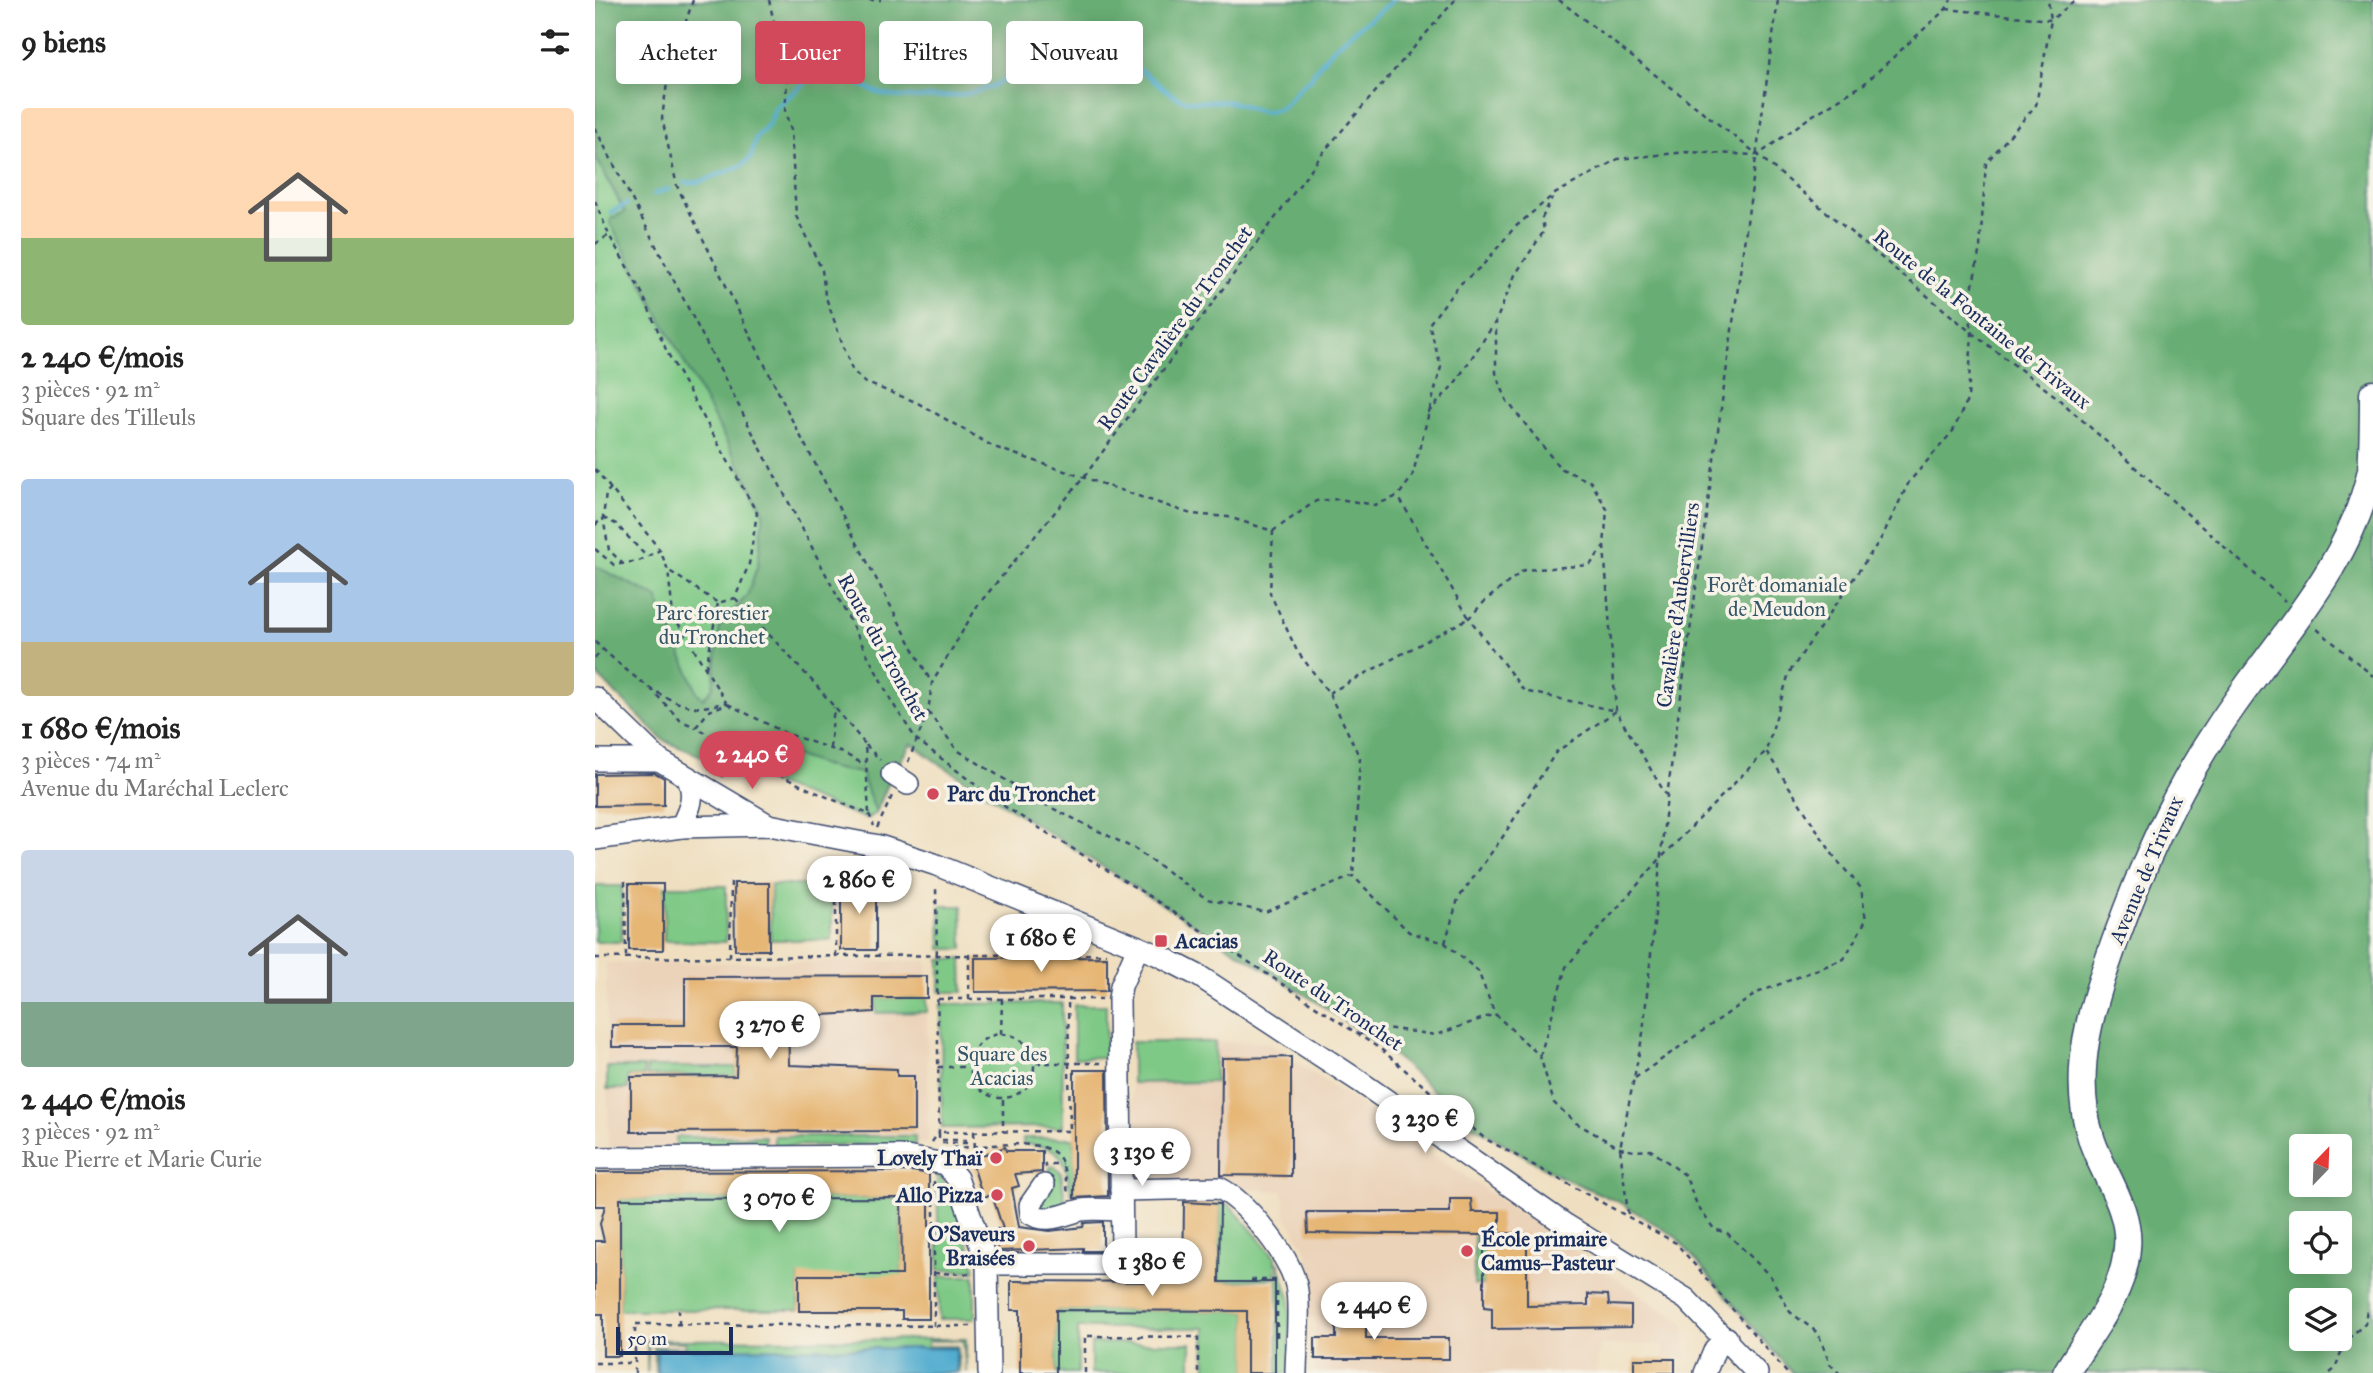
<!DOCTYPE html>
<html lang="fr">
<head>
<meta charset="utf-8">
<style>
	body { margin:0; font-family:"IM FELL Great Primer",serif; background:#f6f6f6; color:#222; height:100vh; display:flex; flex-direction:column; font-size:26px; white-space:nowrap }
	* { box-sizing:border-box; margin:0 }
	p { font-size:23px; color:#767676 }
	.icon { flex:none; width:38px; height:38px; fill:none; stroke:currentColor; stroke-width:2; stroke-linecap:round; stroke-linejoin:round }
	.map { position:relative; flex:1; overflow:hidden }
	.sheet { display:flex; flex-direction:column; background:#fff; width:595px }
	.sheet>* { flex:none }
	.guide { position:absolute; left:21px; top:21px; width:665px; height:63px; display:flex; gap:14px }
	.needle { width:46px; rotate:23deg }
	.buttons { position:absolute; left:1694px; top:1134px; display:grid; gap:14px }
	.buttons a { display:grid; place-items:center; width:63px; height:63px; border-radius:7px; background:#fff; box-shadow:0 4px 18px #0003; font-size:35px }
	.scale { position:absolute; left:21px; bottom:18px; width:117px; box-sizing:border-box; padding-left:7px; border:4px solid #1b2f5e; border-top:0; font-size:19px; line-height:24px; white-space:nowrap; color:#1b2f5e; -webkit-text-stroke:5px #f7f3e8; paint-order:stroke }
	.price { position:absolute; translate:-50% -60px; padding:0 16px; border-radius:24px; background:#fff; color:#222; font-size:23px; line-height:46px; filter:drop-shadow(0 2px 4px #0008) }
	.price::after { content:''; position:absolute; left:50%; top:42px; width:21px; height:16px; margin-left:-10px; background:inherit; clip-path:polygon(0 0,100% 0,50% 100%) }
	.price.active { background:#d1495b; color:#fff }
	ul { padding:0; list-style:none }
	li { display:grid; align-content:center; gap:14px; height:371px; padding:0 21px }
	li span { display:grid; place-items:center; height:217px; border-radius:7px; color:#555 }
	li>.icon { margin-inline-start:auto }
	span .icon { width:126px; height:126px; fill:#fffc; stroke-width:1 }
	li b { font-size:30px }
	h2 { display:flex; justify-content:space-between; align-items:center; height:84px; padding:0 21px; font-size:30px }
	.tag { padding:0 24px; border-radius:7px; background:#fff; box-shadow:0 4px 18px #0003; font-size:24px; line-height:63px }
	.tag.active { background:#d1495b; color:#fff }
	main { display:flex; flex:1; min-height:0 }
	.map>svg:first-child { display:block }
	.built { fill:#ebd3ba }
	.green { fill:#7fc986; stroke:#4d7c72; stroke-width:2 }
	.forest { fill:#67ad73; stroke:#416e68; stroke-width:2; fill-rule:evenodd }
	.water { fill:#51accf; stroke:#366e96; stroke-width:2 }
	.lines { fill:none; stroke-linecap:round; stroke-linejoin:round }
	.stream { stroke:#51accf; stroke-width:4.5 }
	.building { fill:#e6b674 }
	.minor-casing { stroke:#3b496d; stroke-width:24 }
	.major-casing { stroke:#3b496d; stroke-width:29 }
	.path { stroke:#3b496d; stroke-width:2.5; stroke-dasharray:5 5; stroke-linecap:butt }
	.minor { stroke:#fff; stroke-width:21 }
	.major { stroke:#fff; stroke-width:26 }
	.poi-dot { fill:#d1495b; stroke:#f7f3e8; stroke-width:2.5 }
	.labels { text-anchor:middle; stroke-width:7; stroke-linejoin:round; paint-order:stroke }
	.street-label { font-size:21px; fill:#1b2f5e; stroke:#f7f3e8 }
	.park-label { font-size:21px; fill:#345668; stroke:#f7f3e8 }
	.poi-label { font-size:21px; font-weight:bold; fill:#1b2f5e; stroke:#f7f3e8; text-anchor:start }
</style>
</head>
<body>
<main>
<section class="sheet">
<h2>9 biens<svg class="icon" aria-label="filters" viewBox="0 0 24 24"><path d="M4 7h16M4 17h16"/><circle cx="9" cy="7" r="2"/><circle cx="15" cy="17" r="2"/></svg></h2>
<ul>
<li><span style="background:linear-gradient(#ffd9b3 60%,#8fb573 0)"><svg class="icon" aria-label="home" viewBox="0 0 24 24"><path d="M3 11l9-7 9 7M6 9v11h12V9"/></svg></span><div><b>2 240 €/mois</b><p>3 pièces · 92 m²</p><p>Square des Tilleuls</p></div></li>
<li><span style="background:linear-gradient(#a9c7e8 75%,#c2b280 0)"><svg class="icon" aria-label="home" viewBox="0 0 24 24"><path d="M3 11l9-7 9 7M6 9v11h12V9"/></svg></span><div><b>1 680 €/mois</b><p>3 pièces · 74 m²</p><p>Avenue du Maréchal Leclerc</p></div></li>
<li><span style="background:linear-gradient(#c9d6e8 70%,#7fa58c 0)"><svg class="icon" aria-label="home" viewBox="0 0 24 24"><path d="M3 11l9-7 9 7M6 9v11h12V9"/></svg></span><div><b>2 440 €/mois</b><p>3 pièces · 92 m²</p><p>Rue Pierre et Marie Curie</p></div></li>
</ul>
</section>
<div class="map">
<svg width="1778" height="1373" viewBox="0 0 1778 1373">
	<rect width="100%" height="100%" fill="#f7f3e8"/>
	<filter id="ink" filterUnits="userSpaceOnUse"><feTurbulence type="fractalNoise" baseFrequency=".0143" numOctaves="2"/><feDisplacementMap in="SourceGraphic" scale="14" xChannelSelector="R" yChannelSelector="G"/><feConvolveMatrix kernelMatrix="1 2 1 2 8 2 1 2 1" color-interpolation-filters="sRGB"/></filter>
	<filter id="wash" filterUnits="userSpaceOnUse"><feTurbulence type="fractalNoise" baseFrequency=".00686" numOctaves="4" result="noise"/><feDisplacementMap in="SourceGraphic" scale="28" xChannelSelector="R" yChannelSelector="G"/><feGaussianBlur stdDeviation="1.57" result="paint"/><feColorMatrix in="noise" values="0 0 0 0 0 0 0 0 0 0 0 0 0 0 0 0 0 1.4 0 .05"/><feComposite in="paint" operator="in"/></filter>
	<g filter="url(#wash)">
		<rect width="100%" height="100%" fill="#efdfc0"/>
		<!-- built -->
		<g class="built">
			<polygon points="332,961 333,1143 13,1147 11,963"/>
			<polygon points="537,1042 672,1042 1089,1324 1091,1358 1069,1358 1068,1345 1005,1345 1001,1373 720,1373 720,1318 713,1317 712,1252 691,1215 688,1191 546,1183 537,1174"/>
		</g>
		<!-- green -->
		<g class="green">
			<polygon points="0,155 140,424 316,743 297,774 281,813 271,819 73,743 0,673"/>
			<polygon points="176,885 237,885 237,940 175,940"/>
			<rect x="0" y="886" width="27" height="56"/>
			<polygon points="70,886 131,886 131,942 69,941"/>
			<polygon points="345,906 367,906 368,949 346,949"/>
			<polygon points="345,959 367,959 368,992 345,992"/>
			<polygon points="281,998 332,998 332,1012 281,1013"/>
			<polygon points="467,1003 468,1127 347,1128 346,1004"/>
			<polygon points="479,1005 511,1005 511,1057 479,1058"/>
			<polygon points="537,1042 620,1042 620,1082 537,1083"/>
			<polygon points="12,1067 49,1067 49,1076 33,1077 33,1089 12,1089"/>
			<rect x="52" y="1067" width="89" height="9"/>
			<polygon points="170,1136 170,1146 81,1147 81,1137"/>
			<polygon points="179,1136 320,1136 320,1144 179,1146"/>
			<path d="M428,1138H479V1194H476C470,1157 468,1146 428,1144Z"/>
			<polygon points="459,1166 466,1172 471,1208 447,1213 444,1201 455,1182 455,1167"/>
			<path d="M342,1173C353,1180 379,1257 380,1271L344,1270Z"/>
			<polygon points="306,1198 307,1276 204,1276 204,1310 25,1310 25,1199"/>
			<polygon points="625,1202 636,1206 680,1257 680,1278 624,1282"/>
			<polygon points="879,1234 889,1235 889,1285 879,1285"/>
			<polygon points="683,1262 695,1298 695,1373 683,1373"/>
			<rect x="344" y="1276" width="36" height="43"/>
			<polygon points="461,1310 652,1311 652,1373 611,1373 610,1328 483,1328 483,1373 461,1373"/>
			<polygon points="371,1339 371,1373 368,1340 333,1341 333,1346 363,1346 364,1373 360,1348 62,1349 60,1373 59,1347 91,1347 90,1342 54,1342 52,1373 52,1340"/>
			<rect x="496" y="1343" width="100" height="30"/>
		</g>
		<!-- forest -->
		<path class="forest" d="M0,0H1778V1373H1197L1081,1237L1026,1203L964,1176L877,1125L802,1058L731,1008L340,761L316,743L297,774L281,813L266,773L240,769L156,741L135,768L68,740L0,673V566L62,597L102,692L108,699L118,687L125,625L152,596L163,564L169,512L15,223L17,218L30,212L0,155ZM1706,1146H1745V1185H1706ZM1706,1223H1745V1262H1706ZM1706,1300H1745V1339H1706Z"/>
		<!-- water -->
		<polygon class="water" points="361,1348 361,1373 62,1373 62,1349"/>
		<g class="lines">
			<!-- stream -->
			<g class="stream">
				<path d="M90,183L105,182L146,166L156,157L161,138L174,124L181,107L226,69C248,71 264,86 284,93C306,101 362,97 384,91C418,82 451,47 488,53C502,56 526,60 538,66C556,75 567,91 586,99C603,105 622,99 639,103C653,106 665,115 680,110C695,106 700,86 715,80C735,42 767,28 798,0"/>
				<polyline points="59,194 73,189"/>
				<polyline points="16,212 32,204"/>
			</g>
		</g>
		<g id="blocks">
			<!-- building -->
			<g class="building">
				<polygon points="60,773 69,778 69,805 0,806 0,774"/>
				<rect x="246" y="882" width="35" height="68"/>
				<polygon points="139,883 174,883 174,950 140,950"/>
				<rect x="34" y="884" width="34" height="66"/>
				<polygon points="512,957 512,991 380,992 380,958"/>
				<polygon points="332,976 332,998 279,998 279,1012 193,1017 194,1065 302,1069 302,1076 319,1076 319,1131 36,1132 36,1077 141,1076 142,1047 17,1047 17,1025 90,1025 90,977"/>
				<polygon points="696,1057 696,1176 626,1175 627,1058"/>
				<polygon points="479,1070 512,1070 513,1196 479,1198"/>
				<polygon points="410,1147 411,1151 447,1151 447,1172 420,1174 424,1186 417,1188 424,1227 455,1231 488,1227 489,1223 508,1222 508,1251 488,1251 488,1248 403,1251 402,1229 408,1229 397,1195 388,1197 376,1159"/>
				<polygon points="317,1171 334,1174 334,1319 307,1319 307,1311 204,1311 204,1275 307,1275 306,1198 25,1199 25,1356 8,1356 8,1314 0,1314 0,1241 9,1241 5,1224 10,1206 0,1206 0,1172"/>
				<polygon points="855,1199 876,1199 877,1212 905,1212 905,1233 932,1234 932,1306 993,1305 993,1294 1013,1295 1014,1305 1036,1306 1036,1327 897,1329 897,1308 889,1307 889,1235 713,1233 712,1212 855,1212"/>
				<polygon points="589,1202 625,1204 624,1282 680,1282 680,1373 652,1373 652,1311 461,1310 461,1373 425,1373 425,1310 416,1310 416,1281 588,1282"/>
				<polygon points="741,1306 771,1306 771,1338 854,1338 854,1359 720,1359 720,1338 741,1338"/>
				<rect x="1039" y="1359" width="41" height="14"/>
			</g>
		</g>
	</g>
	<g filter="url(#ink)">
		<use href="#blocks" fill-opacity="0" stroke="#3b496d" stroke-width="2"/>
		<g class="lines">
			<!-- minor casing -->
			<g class="minor-casing">
				<g id="minor">
					<polyline points="0,698 64,760 172,824"/>
					<polyline points="0,760 64,760"/>
					<polyline points="297,774 313,784"/>
					<path d="M86,827C94,810 101,797 93,779"/>
					<polyline points="0,839 86,827 174,825 284,846 339,864 563,955 604,976 764,1081 971,1225 1091,1299 1162,1373"/>
					<polyline points="0,1158 306,1156 350,1164 362,1178 392,1264 394,1373"/>
					<path d="M449,1185L435,1205L436,1214C453,1224 469,1214 486,1210C498,1208 513,1210 526,1210"/>
					<path d="M526,1190L624,1188C651,1201 694,1255 701,1285C706,1306 701,1350 701,1373"/>
					<polyline points="392,1264 510,1264 521,1260 527,1250 524,999 526,986 543,947"/>
					<polyline points="1110,1373 1120,1349 1132,1338"/>
				</g>
			</g>
			<!-- major casing -->
			<g class="major-casing">
				<path id="major" d="M1471,1373C1494,1334 1529,1295 1532,1248C1536,1210 1509,1176 1497,1141C1474,1073 1497,1006 1520,941C1547,866 1578,795 1623,728C1678,643 1754,571 1776,470C1778,446 1778,418 1778,394"/>
			</g>
			<!-- path -->
			<g class="path">
				<polyline points="98,0 73,76 67,118 82,186 198,422 336,682"/>
				<polyline points="174,0 184,45 193,64 190,112 196,130 201,216 227,270 230,295 257,370 269,382 321,402 399,447 596,514 633,517 678,531 721,501 744,499 780,505 803,496 817,477 846,367 834,324 864,285 888,265 919,228 958,195 1023,159 1091,152 1163,155 1215,117 1269,84 1351,9 1356,0"/>
				<polyline points="254,0 286,0"/>
				<polyline points="964,0 1163,155 1377,333 1459,395 1690,601"/>
				<polyline points="1777,0 1778,1"/>
				<polyline points="1351,9 1456,20 1481,0"/>
				<polyline points="0,128 298,704 321,739 404,803 554,896 787,1050 889,1138 1081,1243 1192,1373"/>
				<polyline points="0,201 14,235 47,293 72,352 162,513 154,564 140,598 123,603 73,570"/>
				<polyline points="0,244 14,235"/>
				<polyline points="833,413 860,383 901,321 920,275 949,231 947,218 957,198"/>
				<path d="M0,469L65,550L73,570L78,615L132,704L114,711L101,727C155,763 214,791 274,814L270,744L285,760"/>
				<polyline points="16,488 11,493 8,518 14,550 27,563"/>
				<polyline points="8,518 21,524 50,555"/>
				<polyline points="0,525 8,518"/>
				<polyline points="678,531 675,593 702,651 734,693 765,758 758,876"/>
				<polyline points="1009,546 1021,711 1071,795"/>
				<polyline points="0,549 19,565 44,561 65,550"/>
				<polyline points="140,598 221,685 270,744"/>
				<polyline points="1722,629 1778,676"/>
				<path d="M0,642C25,665 64,702 99,707C107,708 118,705 126,704"/>
				<polyline points="0,658 8,649"/>
				<polyline points="111,668 123,603"/>
				<polyline points="55,688 86,721 101,727"/>
				<polyline points="734,693 874,618 803,496"/>
				<polyline points="133,704 190,733 248,753 270,765"/>
				<polyline points="333,712 362,750 453,806 540,849 612,899 670,912 758,876 814,932 850,943 883,971 900,1014 945,1056 959,1103 981,1123 1025,1148 1039,1151 1056,1150 1090,1175 1103,1207 1119,1229 1132,1233 1176,1277 1195,1312 1223,1333 1235,1364 1244,1373"/>
				<polyline points="235,748 239,707"/>
				<polyline points="313,762 333,712 337,683 383,605 489,477 731,149 860,0"/>
				<polyline points="127,777 139,752"/>
				<polyline points="274,814 279,826"/>
				<polyline points="282,828 297,796"/>
				<polyline points="30,881 31,958"/>
				<polyline points="850,943 863,899 907,838 961,752 1021,711 929,691 874,618 891,600 929,570 995,565 1009,546 1012,509 996,482 965,468 912,401 901,373 901,321"/>
				<polyline points="241,956 241,880"/>
				<polyline points="135,957 136,881"/>
				<polyline points="0,958 511,954"/>
				<polyline points="343,999 507,999"/>
				<polyline points="374,999 374,955"/>
				<circle cx="407" cy="1066" r="32"/>
				<polyline points="406,1034 407,1000"/>
				<polyline points="765,1034 791,1028 841,1035 900,1014"/>
				<polyline points="945,1056 971,967 1065,859 1171,751 1194,673 1287,537 1314,482 1358,431 1373,398 1377,333 1374,307 1385,247 1391,163 1441,105 1456,20 1453,0"/>
				<polyline points="441,1063 508,1063"/>
				<polyline points="343,1067 375,1067"/>
				<polyline points="1040,1078 1162,993 1249,959 1271,920 1266,888 1240,858 1171,751"/>
				<polyline points="408,1100 408,1132"/>
				<polyline points="379,1132 380,1148"/>
				<polyline points="337,1142 344,1132 341,885"/>
				<polyline points="347,1143 373,1143 373,1140 344,1140 344,1132 475,1131 473,999"/>
				<path d="M358,1148C383,1148 448,1135 464,1157C470,1166 471,1182 473,1193"/>
				<polyline points="450,1168 450,1164 467,1164"/>
				<polyline points="339,1181 339,1326"/>
				<polyline points="1033,1214 1025,1148 1048,1033 1072,796 1183,0"/>
				<polyline points="339,1273 374,1274"/>
				<polyline points="656,1280 681,1280"/>
				<polyline points="682,1292 682,1342"/>
				<polyline points="84,1324 84,1310"/>
				<polyline points="0,1363 39,1363"/>
				<polyline points="40,1373 40,1324 377,1326"/>
				<polyline points="490,1373 490,1336 603,1337 603,1373"/>
				<polyline points="1735,1373 1740,1369 1750,1341 1770,1324 1772,1309"/>
			</g>
			<!-- minor -->
			<use href="#minor" class="minor"/>
			<!-- major -->
			<use href="#major" class="major"/>
		</g>
	</g>
	<!-- markers -->
	<g class="poi-dot">
		<circle cx="338" cy="794" r="7"/>
		<rect x="559" y="934" width="14" height="14" rx="3.5"/>
		<circle cx="401" cy="1158" r="7"/>
		<circle cx="402" cy="1195" r="7"/>
		<circle cx="434" cy="1246" r="7"/>
		<circle cx="872" cy="1251" r="7"/>
	</g>
	<g class="labels">
		<!-- street labels -->
		<g class="street-label">
			<text transform="translate(1387 319) rotate(39)" y="7">Route de la Fontaine de Trivaux</text>
			<text transform="translate(580 328) rotate(-54)" y="7">Route Cavalière du Tronchet</text>
			<text transform="translate(1083 605) rotate(-82)" y="7">Cavalière d'Aubervilliers</text>
			<text transform="translate(288 647) rotate(61)" y="7">Route du Tronchet</text>
			<text transform="translate(1551 870) rotate(-67)" y="7">Avenue de Trivaux</text>
			<text transform="translate(738 1000) rotate(34)" y="7">Route du Tronchet</text>
		</g>
		<!-- park labels -->
		<g class="park-label">
			<text x="1182" y="592">Forêt domaniale<tspan x="1182" dy="24">de Meudon</tspan></text>
			<text x="117" y="620">Parc forestier<tspan x="117" dy="24">du Tronchet</tspan></text>
			<text x="407" y="1061">Square des<tspan x="407" dy="24">Acacias</tspan></text>
		</g>
		<!-- poi labels -->
		<g class="poi-label">
			<text x="352" y="801">Parc du Tronchet</text>
			<text x="580" y="948">Acacias</text>
			<text x="387" y="1165" text-anchor="end">Lovely Thaï</text>
			<text x="388" y="1202" text-anchor="end">Allo Pizza</text>
			<text x="420" y="1241" text-anchor="end">O'Saveurs<tspan x="420" dy="24">Braisées</tspan></text>
			<text x="886" y="1246">École primaire<tspan x="886" dy="24">Camus–Pasteur</tspan></text>
		</g>
	</g>
</svg>
<div class="buttons">
<a><svg class="needle" viewBox="-14 -14 28 28"><path d="M0-13l5 13h-10z" fill="#e53935"/><path d="M0 13l5-13h-10z" fill="#767676"/></svg></a>
<a><svg class="icon" aria-label="locate" viewBox="0 0 24 24"><circle cx="12" cy="12" r="6"/><path d="M12 2v4M12 18v4M2 12h4M18 12h4"/></svg></a>
<a><svg class="icon" aria-label="layers" viewBox="0 0 24 24"><path d="M12 4l9 5-9 5-9-5zM3 14l9 5 9-5"/></svg></a>
</div>
<div class="scale">50 m</div>
<b class="price active" style="left:157px;top:791px">2 240 €</b>
<b class="price" style="left:264px;top:916px">2 860 €</b>
<b class="price" style="left:446px;top:974px">1 680 €</b>
<b class="price" style="left:175px;top:1061px">3 270 €</b>
<b class="price" style="left:830px;top:1155px">3 230 €</b>
<b class="price" style="left:547px;top:1188px">3 130 €</b>
<b class="price" style="left:184px;top:1234px">3 070 €</b>
<b class="price" style="left:557px;top:1298px">1 380 €</b>
<b class="price" style="left:779px;top:1342px">2 440 €</b>
<div class="guide">
<a class="tag">Acheter</a>
<a class="tag active">Louer</a>
<a class="tag">Filtres</a>
<a class="tag">Nouveau</a>
</div>
</div>
</main>
</body>
</html>
